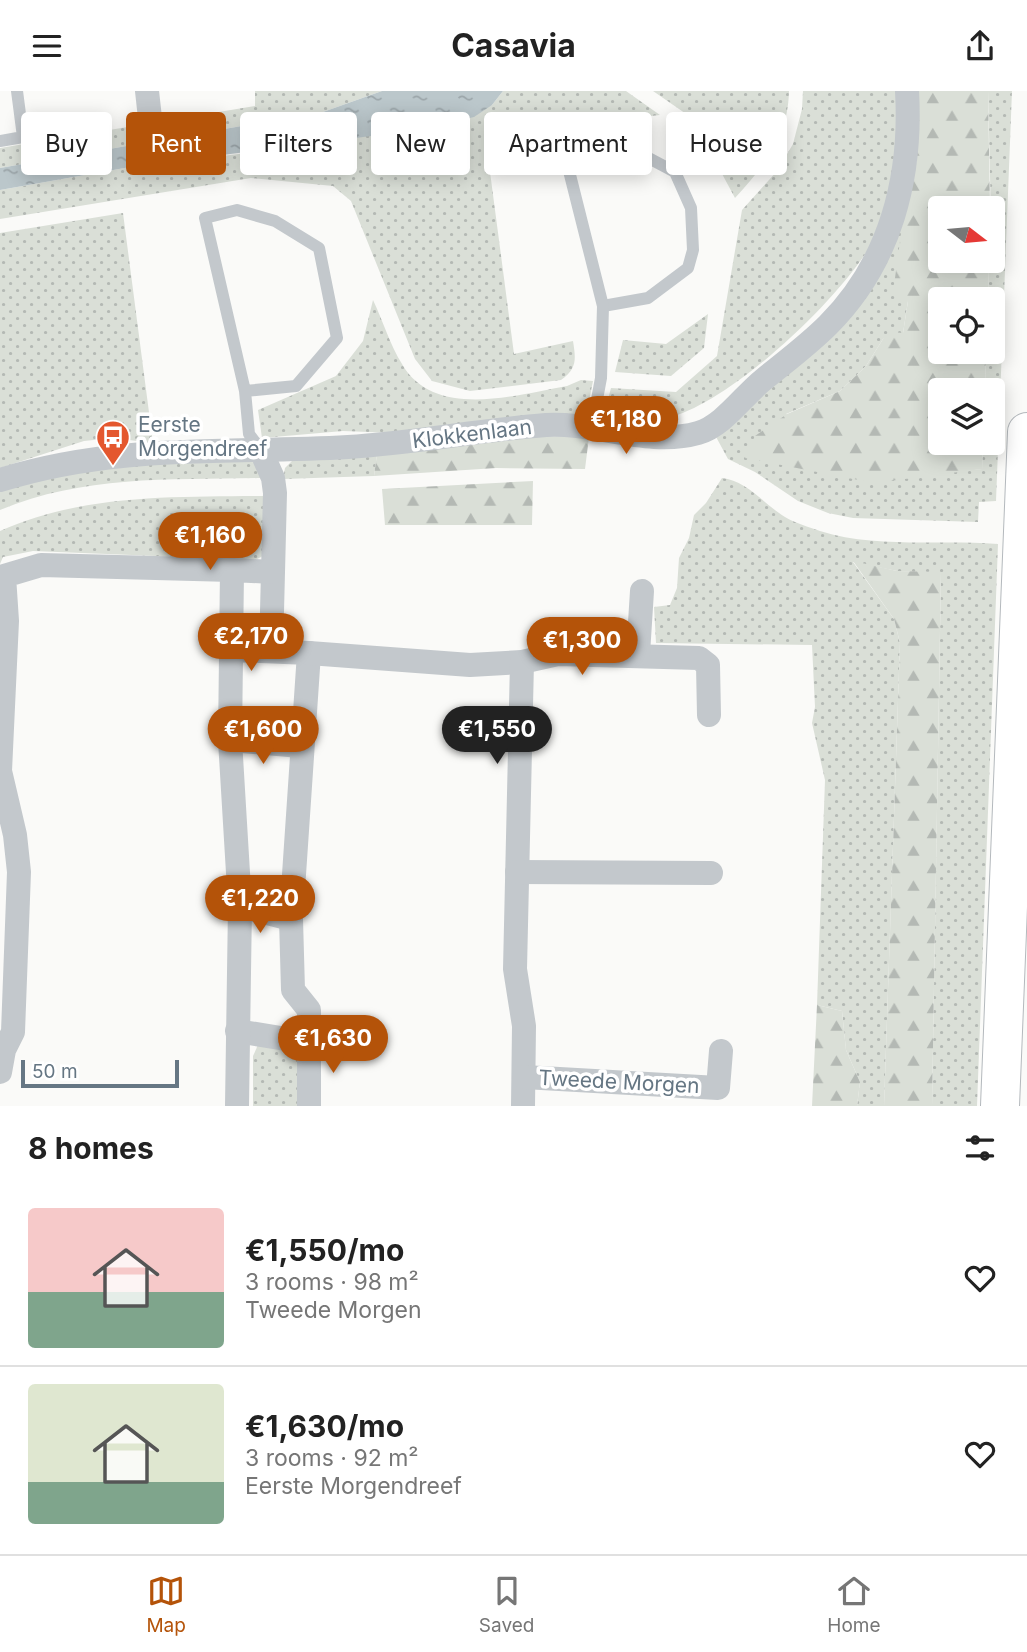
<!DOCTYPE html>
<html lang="en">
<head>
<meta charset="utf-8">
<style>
	body { margin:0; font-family:Inter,sans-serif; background:#f6f6f6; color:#222; height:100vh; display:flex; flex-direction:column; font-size:26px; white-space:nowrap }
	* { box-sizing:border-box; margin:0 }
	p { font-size:23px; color:#767676 }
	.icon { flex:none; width:38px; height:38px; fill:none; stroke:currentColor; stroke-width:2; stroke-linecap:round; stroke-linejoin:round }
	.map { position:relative; height:1015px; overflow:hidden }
	.panel { display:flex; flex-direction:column; background:#fff; flex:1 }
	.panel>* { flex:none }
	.banner { position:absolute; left:21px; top:21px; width:985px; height:63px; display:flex; gap:14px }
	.needle { width:46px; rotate:106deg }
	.controls { position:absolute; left:928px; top:105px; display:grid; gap:14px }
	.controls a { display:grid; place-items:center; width:77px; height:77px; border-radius:7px; background:#fff; box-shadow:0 4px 18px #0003; font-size:35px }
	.scale { position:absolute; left:21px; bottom:18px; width:158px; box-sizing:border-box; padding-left:7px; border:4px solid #657683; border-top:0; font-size:19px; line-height:24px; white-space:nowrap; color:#657683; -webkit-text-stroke:5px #fff; paint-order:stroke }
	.price { position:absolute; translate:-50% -60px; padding:0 16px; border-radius:24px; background:#b45309; color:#fff; font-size:23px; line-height:46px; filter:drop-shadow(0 2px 4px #0008) }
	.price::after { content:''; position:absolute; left:50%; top:42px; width:21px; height:16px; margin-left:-10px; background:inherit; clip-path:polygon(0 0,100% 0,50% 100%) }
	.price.active { background:#222; color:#fff }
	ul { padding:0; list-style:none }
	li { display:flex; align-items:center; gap:21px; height:175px; padding:0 28px }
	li+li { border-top:2px solid #e0e0e0 }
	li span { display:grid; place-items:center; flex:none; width:196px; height:140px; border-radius:7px; color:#555 }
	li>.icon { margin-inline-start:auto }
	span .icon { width:84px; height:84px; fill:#fffc; stroke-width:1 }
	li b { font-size:30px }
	h2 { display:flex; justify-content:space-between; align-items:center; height:84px; padding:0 28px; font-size:30px }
	.tag { padding:0 24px; border-radius:7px; background:#fff; box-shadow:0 4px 18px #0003; font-size:24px; line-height:63px }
	.tag.active { background:#b45309; color:#fff }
	header { display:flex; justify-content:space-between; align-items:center; height:91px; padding:0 28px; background:#fff; font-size:32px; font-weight:700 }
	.tab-bar { display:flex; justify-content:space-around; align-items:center; height:98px; border-top:2px solid #e0e0e0; background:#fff; font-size:19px; color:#767676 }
	.tab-bar a { display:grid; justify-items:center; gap:4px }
	.tab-bar .active { color:#b45309 }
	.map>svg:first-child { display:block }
	.grass { fill:url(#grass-dots) }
	.forest { fill:url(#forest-firs) }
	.water { fill:url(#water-ripples) }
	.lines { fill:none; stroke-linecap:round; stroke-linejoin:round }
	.highway-casing { stroke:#b4b9bd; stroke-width:40 }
	.lane { stroke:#c3c8cc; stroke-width:12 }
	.street { stroke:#c3c8cc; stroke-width:24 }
	.highway { stroke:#fff; stroke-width:38 }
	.labels { text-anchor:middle; stroke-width:7; stroke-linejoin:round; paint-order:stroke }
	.poi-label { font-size:21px; fill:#657683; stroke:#fff; text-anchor:start }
	.street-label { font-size:21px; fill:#657683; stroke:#fff }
</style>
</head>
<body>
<header><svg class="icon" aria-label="menu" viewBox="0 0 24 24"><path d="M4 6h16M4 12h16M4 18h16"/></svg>Casavia<svg class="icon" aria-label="share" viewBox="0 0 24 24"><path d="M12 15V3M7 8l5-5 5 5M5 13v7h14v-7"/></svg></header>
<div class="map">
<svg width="1027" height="1015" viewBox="0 0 1027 1015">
	<defs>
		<pattern id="grass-dots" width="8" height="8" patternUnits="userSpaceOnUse" patternTransform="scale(1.75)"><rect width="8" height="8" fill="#dadfd7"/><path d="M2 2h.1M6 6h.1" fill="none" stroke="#b4b9b4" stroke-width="1.8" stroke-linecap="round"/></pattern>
		<pattern id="forest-firs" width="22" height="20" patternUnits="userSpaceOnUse" patternTransform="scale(1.75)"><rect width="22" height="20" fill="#dadfd7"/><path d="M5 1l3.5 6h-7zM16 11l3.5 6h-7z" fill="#b4b9b4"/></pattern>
		<pattern id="water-ripples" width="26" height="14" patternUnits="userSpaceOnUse" patternTransform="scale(1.75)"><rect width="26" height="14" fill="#bbc7cb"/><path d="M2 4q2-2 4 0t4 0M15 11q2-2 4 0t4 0" fill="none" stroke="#9ca6aa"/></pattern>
	</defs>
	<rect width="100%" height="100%" fill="#fafaf8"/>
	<!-- grass -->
	<g class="grass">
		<polygon points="255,0 382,0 323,21 0,77 0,57 255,15"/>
		<path d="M503,0H626L660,24L485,43L514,263L573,250C576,269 577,277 561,289L470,300L432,290L415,268L351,110L333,95L251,87L0,128V99L136,75L326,53L492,14Z"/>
		<path d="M653,0H789C788,46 765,74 735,107L692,27Z"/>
		<path d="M803,0H898C897,48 898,96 878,141C851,199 731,313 667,327C645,332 627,323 605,320L611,297L676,301L717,265L742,119L777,80L793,53L802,18Z"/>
		<polygon points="988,0 1012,0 996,410 979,411 978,431 853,427 828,422 798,410 755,381 728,368 715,344 902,135 908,210 903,242 883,248 866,275 840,300 786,323 937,382 982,378 983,352 992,352 992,299 985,299 986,261 992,261 992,208 988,208 989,170 992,170"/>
		<polygon points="123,122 153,352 113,347 84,350 0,377 0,142"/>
		<path d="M373,209C383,230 390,254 402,273C434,329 516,304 567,295L581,289L593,290L588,315L575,324L394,342L343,340L262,347L258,319L336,285L363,250Z"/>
		<polygon points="708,223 704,257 671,285 615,281 623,249 666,253"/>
		<polygon points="377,363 374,385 283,388 285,377 293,369"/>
		<path d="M251,370L257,374L262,387C172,389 85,384 0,419V397L125,372Z"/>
		<path d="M722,387C746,389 765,414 785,426C795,432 809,436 820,440C877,458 940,448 998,453L977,1015H932L941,482L897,480L853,471L894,528L900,552L884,1015H857L860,991L846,959L842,920L817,914L825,689L812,632L815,616L812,554L656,552L654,516L670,514L677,497L679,467L689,447L694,424L706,412Z"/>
		<path d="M263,405V465L255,469L33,460L3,466L0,473V440C82,403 175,406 263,405Z"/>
		<polygon points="258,954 298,955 303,1015 253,1015 253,965"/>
	</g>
	<!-- forest -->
	<g class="forest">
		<polygon points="917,0 988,0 990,117 940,117 940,170 989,170 988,208 940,208 940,261 986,261 985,299 940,299 940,352 983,352 982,378 874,392 745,367 755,345 787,323 840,300 866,275 883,248 891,241 903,242 908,210 893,202 902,135 917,68"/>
		<polygon points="536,345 589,346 585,378 496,377 374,385 377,363"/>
		<polygon points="533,390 532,434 385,434 382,398"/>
		<polygon points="853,470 897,480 941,481 932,1015 884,1015 900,552 894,528"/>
		<polygon points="817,914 842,920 846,959 860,991 857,1015 812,1015"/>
	</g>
	<!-- water -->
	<polygon class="water" points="382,0 503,0 492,14 474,26 418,39 136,75 0,99 0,77 323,21"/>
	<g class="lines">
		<!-- highway casing -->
		<g class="highway-casing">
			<polyline id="highway" points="1000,1015 1027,341"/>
		</g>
		<!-- lane -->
		<g class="lane">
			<polyline points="561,48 599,69 641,63 675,81 691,117 693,159 688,177 648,207 603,215"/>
			<polyline points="561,48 603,215 601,287 592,335"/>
			<polyline points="0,50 23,46 17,0"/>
			<polyline points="245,300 296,295 337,247 319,157 275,130 237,119 205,127 245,300 249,343 261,359"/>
		</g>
		<!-- street -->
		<g class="street">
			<polyline points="147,0 150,27"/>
			<polyline points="261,360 273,387 275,402 271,560"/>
			<path d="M0,389C120,352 225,363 348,356C414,352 480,339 546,334C595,331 649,356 698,342C723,335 743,305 763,289C785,271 808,254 828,234C891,171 912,86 907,0"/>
			<polyline points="232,559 309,562 291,828 293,899 309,919 309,1015"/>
			<polyline points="309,562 470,574 522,571 558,563 699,567 708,574 709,624"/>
			<polyline points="638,563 642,500"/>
			<polyline points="522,571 515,878 524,935 523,1015"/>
			<polyline points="230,649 300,655"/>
			<polyline points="517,781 711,782"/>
			<polyline points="240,815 291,828"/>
			<polyline points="237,940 311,952"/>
			<polyline points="0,981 4,959 13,941 19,781 15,744 0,680 7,530 4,485 41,474 232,479"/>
			<polyline points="524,986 718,997 721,960"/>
			<polyline points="237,1015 240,815 230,649 232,479 272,481"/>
		</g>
		<!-- highway -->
		<use href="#highway" class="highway"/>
	</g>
	<!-- icons -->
	<defs>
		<g id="bus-pin" transform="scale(1.75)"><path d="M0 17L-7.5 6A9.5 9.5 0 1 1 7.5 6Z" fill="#e4572e" stroke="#fff"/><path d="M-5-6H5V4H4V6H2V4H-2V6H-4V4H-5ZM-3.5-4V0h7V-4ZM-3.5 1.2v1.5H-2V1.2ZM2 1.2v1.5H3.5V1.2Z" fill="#fff"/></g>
	</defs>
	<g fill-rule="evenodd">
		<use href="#bus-pin" x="113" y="346"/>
	</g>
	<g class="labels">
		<!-- poi labels -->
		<g class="poi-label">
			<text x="138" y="341">Eerste<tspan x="138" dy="24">Morgendreef</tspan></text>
		</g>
		<!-- street labels -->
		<g class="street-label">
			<text transform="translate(472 343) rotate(-7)" y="7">Klokkenlaan</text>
			<text transform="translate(619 991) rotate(3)" y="7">Tweede Morgen</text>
		</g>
	</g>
</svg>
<div class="controls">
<a><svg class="needle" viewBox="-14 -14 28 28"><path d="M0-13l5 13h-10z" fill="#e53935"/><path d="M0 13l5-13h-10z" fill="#767676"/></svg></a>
<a><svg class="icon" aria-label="locate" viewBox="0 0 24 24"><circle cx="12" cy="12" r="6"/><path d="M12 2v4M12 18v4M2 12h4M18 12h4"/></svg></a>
<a><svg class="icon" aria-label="layers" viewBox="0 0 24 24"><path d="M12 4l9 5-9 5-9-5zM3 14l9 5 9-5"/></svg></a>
</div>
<div class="scale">50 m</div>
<b class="price" style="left:626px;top:365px">€1,180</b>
<b class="price" style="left:210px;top:481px">€1,160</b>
<b class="price" style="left:251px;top:582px">€2,170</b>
<b class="price" style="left:582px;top:586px">€1,300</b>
<b class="price" style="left:263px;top:675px">€1,600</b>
<b class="price active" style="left:497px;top:675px">€1,550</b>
<b class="price" style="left:260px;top:844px">€1,220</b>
<b class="price" style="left:333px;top:984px">€1,630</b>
<div class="banner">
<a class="tag">Buy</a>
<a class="tag active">Rent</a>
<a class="tag">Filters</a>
<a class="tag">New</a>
<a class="tag">Apartment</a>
<a class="tag">House</a>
</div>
</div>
<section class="panel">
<h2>8 homes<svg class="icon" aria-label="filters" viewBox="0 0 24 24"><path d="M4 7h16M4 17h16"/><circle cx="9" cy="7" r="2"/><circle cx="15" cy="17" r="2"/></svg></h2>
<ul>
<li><span style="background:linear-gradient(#f6c9c9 60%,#7fa58c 0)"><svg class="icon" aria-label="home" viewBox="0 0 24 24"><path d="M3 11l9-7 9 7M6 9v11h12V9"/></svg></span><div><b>€1,550/mo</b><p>3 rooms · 98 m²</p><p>Tweede Morgen</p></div><svg class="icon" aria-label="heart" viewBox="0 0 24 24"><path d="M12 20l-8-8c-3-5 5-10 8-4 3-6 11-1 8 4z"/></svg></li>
<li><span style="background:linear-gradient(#dfe7d0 70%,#7fa58c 0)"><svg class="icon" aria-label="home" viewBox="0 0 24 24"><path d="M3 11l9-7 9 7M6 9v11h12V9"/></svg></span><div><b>€1,630/mo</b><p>3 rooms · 92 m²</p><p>Eerste Morgendreef</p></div><svg class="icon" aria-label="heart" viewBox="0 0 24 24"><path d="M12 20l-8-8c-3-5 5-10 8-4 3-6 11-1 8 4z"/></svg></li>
</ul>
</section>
<nav class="tab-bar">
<a class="active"><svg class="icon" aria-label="map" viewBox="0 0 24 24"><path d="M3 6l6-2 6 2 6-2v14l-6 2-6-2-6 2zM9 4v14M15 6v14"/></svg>Map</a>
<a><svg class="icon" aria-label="saved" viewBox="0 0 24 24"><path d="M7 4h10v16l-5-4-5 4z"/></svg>Saved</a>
<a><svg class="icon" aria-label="home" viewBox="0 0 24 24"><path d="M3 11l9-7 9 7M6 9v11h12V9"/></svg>Home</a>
</nav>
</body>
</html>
